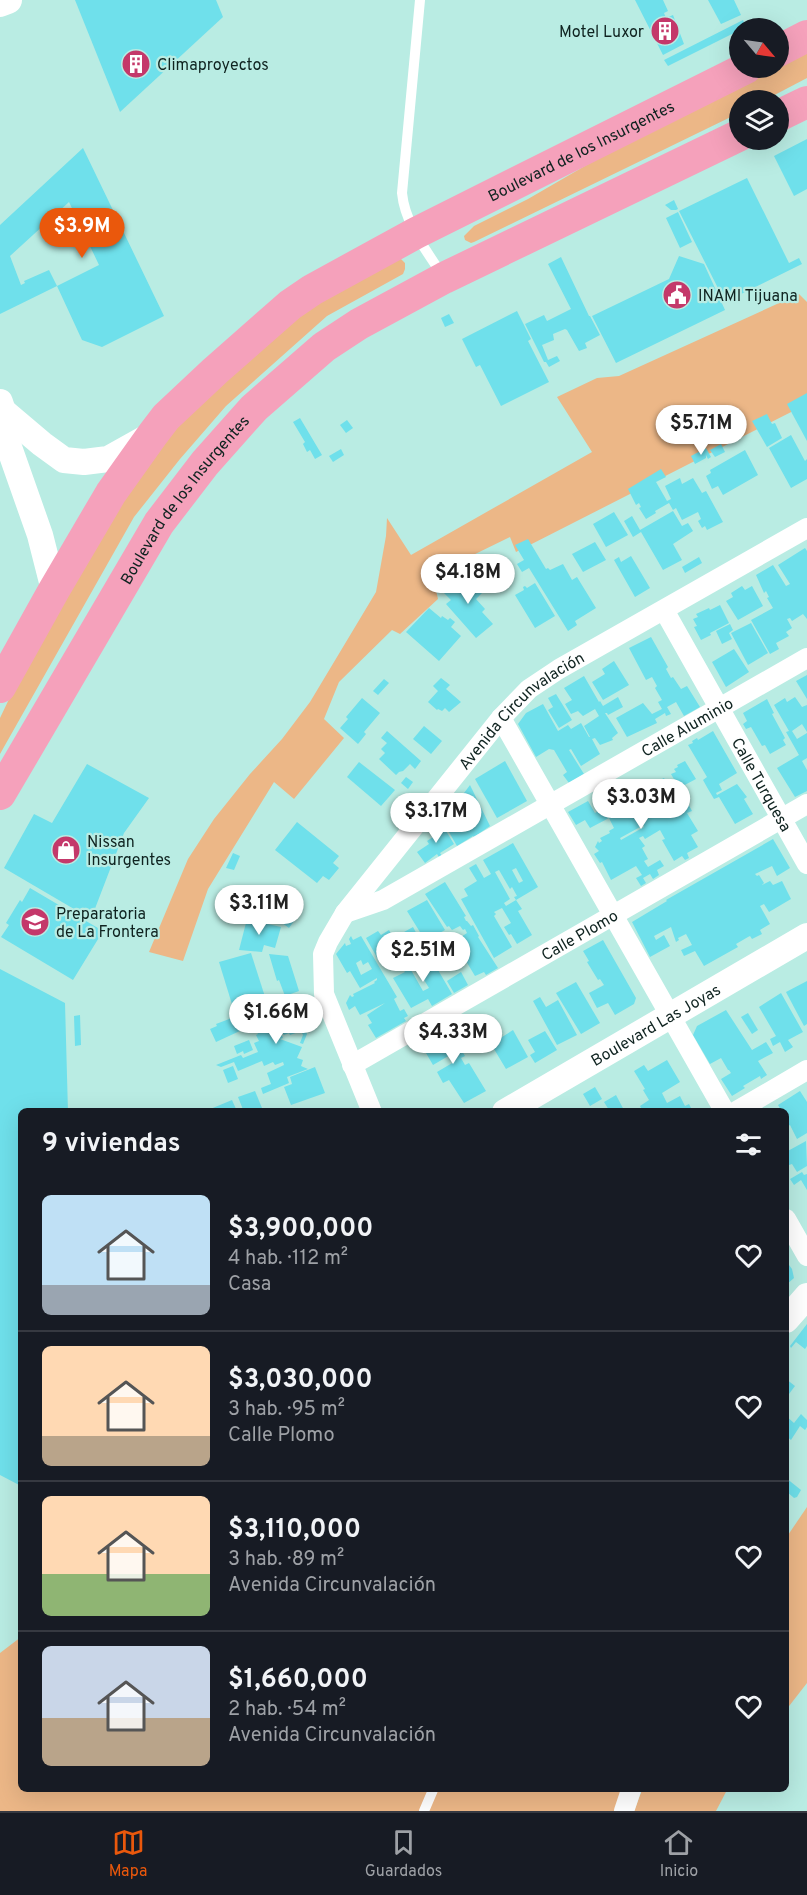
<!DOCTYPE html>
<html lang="es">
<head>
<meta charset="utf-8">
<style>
	body { margin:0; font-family:Overpass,sans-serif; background:#20242c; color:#f1f3f6; height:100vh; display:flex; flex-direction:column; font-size:22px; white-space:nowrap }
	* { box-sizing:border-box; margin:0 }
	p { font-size:20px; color:#9ea1a6 }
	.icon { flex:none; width:33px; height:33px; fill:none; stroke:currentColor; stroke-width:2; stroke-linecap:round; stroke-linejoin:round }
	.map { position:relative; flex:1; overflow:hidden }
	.sheet { position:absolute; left:18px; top:1108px; width:771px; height:684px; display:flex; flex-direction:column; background:#171b24; border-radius:9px; box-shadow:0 6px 24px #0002 }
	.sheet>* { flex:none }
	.needle { width:39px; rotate:119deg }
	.fabs { position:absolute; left:729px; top:18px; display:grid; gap:12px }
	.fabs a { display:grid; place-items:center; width:60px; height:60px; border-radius:50%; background:#171b24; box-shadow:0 6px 24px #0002; font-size:30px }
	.price { position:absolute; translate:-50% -51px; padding:0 14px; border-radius:21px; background:#fff; color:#222; font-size:20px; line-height:39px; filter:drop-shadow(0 2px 3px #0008) }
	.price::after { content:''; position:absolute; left:50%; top:36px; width:18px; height:14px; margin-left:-9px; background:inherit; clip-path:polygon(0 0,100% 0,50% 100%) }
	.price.selected { background:#ea580c; color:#fff }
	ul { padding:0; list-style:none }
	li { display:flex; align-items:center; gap:18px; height:150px; padding:0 24px }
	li+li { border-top:2px solid #363941 }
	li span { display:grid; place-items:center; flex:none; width:168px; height:120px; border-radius:9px; color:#555 }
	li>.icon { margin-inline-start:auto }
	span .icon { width:72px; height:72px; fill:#fffc; stroke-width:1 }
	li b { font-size:26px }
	h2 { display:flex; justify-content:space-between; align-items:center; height:72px; padding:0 24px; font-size:26px }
	.tabs { display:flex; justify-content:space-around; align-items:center; height:84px; border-top:2px solid #363941; background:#171b24; font-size:16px; color:#9ea1a6 }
	.tabs a { display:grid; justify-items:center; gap:3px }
	.tabs .selected { color:#ea580c }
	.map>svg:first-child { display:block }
	.green { fill:#ecb787 }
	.building { fill:#6fe0eb; fill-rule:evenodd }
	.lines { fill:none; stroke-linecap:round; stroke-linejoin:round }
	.service { stroke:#fff; stroke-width:10 }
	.minor { stroke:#fff; stroke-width:20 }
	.tertiary { stroke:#fff; stroke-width:26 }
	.secondary { stroke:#fff; stroke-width:28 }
	.primary { stroke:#f5a1bb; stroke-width:32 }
	.labels { text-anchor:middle; stroke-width:4.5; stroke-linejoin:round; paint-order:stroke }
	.poi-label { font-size:16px; fill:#0f2320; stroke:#b9ece3; text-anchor:start }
	.street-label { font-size:16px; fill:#0f2320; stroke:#b9ece3 }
</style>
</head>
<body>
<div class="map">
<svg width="807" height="1811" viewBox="0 0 807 1811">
	<rect width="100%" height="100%" fill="#b9ece3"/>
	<!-- green -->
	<g class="green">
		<polygon points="807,51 807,78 765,100 740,100 739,113 474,242 471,243 465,240 464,236 474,226 528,199 628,141 775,68 778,68 779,65"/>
		<polygon points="400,258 405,263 405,269 403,274 327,316 226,406 180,459 134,517 0,754 0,718 21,674 109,512 168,432 296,315"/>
		<polygon points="799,294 807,302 807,394 805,405 516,552 510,537 469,557 475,568 436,590 438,599 400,634 392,630 339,682 324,719 344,738 294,799 274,782 208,889 183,961 149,952 188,859 214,819 250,774 282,739 310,702 376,592 386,536 387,518 411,555 592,452 557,397 597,378 619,376"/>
		<polygon points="807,1507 807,1683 786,1710 786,1538"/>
		<polygon points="21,1637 21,1790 631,1790 621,1811 0,1811 0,1653"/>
		<polygon points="642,1790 727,1790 716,1811 634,1811"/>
	</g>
	<!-- building -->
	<g class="building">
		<polygon points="75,0 216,0 223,17 120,112"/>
		<polygon points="635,0 663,0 668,11 664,13 666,18 673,15 684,44 663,55"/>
		<polygon points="708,0 734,0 741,15 721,24"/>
		<polygon points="743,20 746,27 740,28 740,30 668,66 664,60"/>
		<polygon points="807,139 807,189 794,196 774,156"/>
		<polygon points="83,148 164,316 102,347 82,340 57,286 99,265 69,202 10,256 21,285 25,283 24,281 49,270 57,286 0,314 0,225"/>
		<polygon points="747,178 789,263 799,258 802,264 725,302 679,211"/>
		<polygon points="674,200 678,209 676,210 671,210 665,205"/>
		<polygon points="678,212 692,242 680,248 666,218"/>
		<polygon points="679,256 704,264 725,310 616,363 592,316 669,279"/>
		<polygon points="561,257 589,316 590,316 600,335 585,343 587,348 579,351 567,330 565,329 553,334 554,340 542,345 548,360 557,356 560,361 549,367 546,362 544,362 525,324 544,315 547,321 571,309 548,264"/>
		<polygon points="517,311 531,339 528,341 549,382 501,406 480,365 476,367 462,339"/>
		<polygon points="449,314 454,323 445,327 441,318"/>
		<polygon points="807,393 807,441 787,404"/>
		<polygon points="767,414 772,424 775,423 782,438 767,447 752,421"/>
		<polygon points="300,418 322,455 315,459 310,450 307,452 303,444 305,442 293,422"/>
		<polygon points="347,420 353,428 346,433 340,425"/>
		<polygon points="791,435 805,461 807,459 807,479 791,488 769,448"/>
		<polygon points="721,444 725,452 715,457 710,450"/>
		<polygon points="706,448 711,457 708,459 706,455 706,458 695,464 691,456"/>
		<polygon points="341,449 344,455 333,462 329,456"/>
		<polygon points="745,450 758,475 723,495 718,486 712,489 706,476 711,473 710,470"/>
		<polygon points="661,469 666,477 656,482 667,501 671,499 665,486 680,478 682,484 693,478 702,493 706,491 723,522 707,530 705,526 702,528 698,521 701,519 698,512 682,520 676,508 673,510 669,503 655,511 656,513 646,519 639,508 641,507 639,503 636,505 628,489"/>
		<polygon points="673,511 682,526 688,523 693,531 673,544 682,560 663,570 641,532 633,537 624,521 632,516 640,530"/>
		<polygon points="614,512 628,535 606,547 593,524"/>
		<polygon points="528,539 546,569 548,568 550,570 563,564 572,580 577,577 596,608 575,621 577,625 568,631 529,568 522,572 517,564 524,560 515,545"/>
		<polygon points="595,542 606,560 583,572 572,554"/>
		<polygon points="805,548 807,551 807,619 803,614 792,621 790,618 787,619 792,628 786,632 789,636 776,643 779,649 770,654 751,620 773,608 767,598 769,597 766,591 764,593 756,575 773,565 786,586 790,584 778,565"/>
		<polygon points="631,556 650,588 635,597 614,560 619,557 621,562"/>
		<polygon points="699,557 702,563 685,573 682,567"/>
		<polygon points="466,573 483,592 476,599 485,609 482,612 493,624 476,638 446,604 451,600 444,593"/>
		<polygon points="535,583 555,616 535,628 515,595 524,590 523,587 525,586 527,588"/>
		<polygon points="742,586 745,590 752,586 763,606 738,620 726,601 733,597 731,593"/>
		<polygon points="720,605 729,623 710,633 711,635 701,640 694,627 697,626 693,619 698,617 696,614 709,608 710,610"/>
		<polygon points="429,608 441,618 442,616 448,620 450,618 455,622 451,627 461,636 439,661 406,632"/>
		<polygon points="751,623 768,653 748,665 731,633"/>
		<polygon points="730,624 733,630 729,633 732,639 722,644 716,631"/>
		<polygon points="651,637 668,667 666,669 671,678 673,677 681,689 687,686 700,707 684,716 676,702 667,707 671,714 666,716 665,713 655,719 657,723 627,737 616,718 643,703 652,714 662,709 658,702 662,700 655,688 657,686 652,677 646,680 629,648"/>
		<polygon points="734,649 749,672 726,687 712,662"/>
		<polygon points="614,661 629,685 603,700 592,682 605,674 602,669"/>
		<polygon points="807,675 807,699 796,681"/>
		<polygon points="584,676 599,702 600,701 603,706 618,697 623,707 608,715 607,713 605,713 618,733 612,738 613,740 600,745 595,738 592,739 600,754 581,766 571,749 569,750 584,774 569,783 563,775 567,772 554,750 549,749 536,757 518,724 526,713 543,704 558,731 568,725 571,729 581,723 589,737 590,737 584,726 599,716 595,709 583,716 578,711 571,714 565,704 572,700 564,688"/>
		<polygon points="441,678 450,685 446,689 461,702 449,712 445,708 442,711 438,709 437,710 428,702 438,691 433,686"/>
		<polygon points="384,679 389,683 378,695 373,691"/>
		<polygon points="556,694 572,720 559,728 548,710 553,707 548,698"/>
		<polygon points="795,697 802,707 807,705 807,732 802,724 792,731 797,739 807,733 807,758 802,761 807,770 807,791 795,797 777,768 799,755 786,732 789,731 774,705 785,698 787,702"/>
		<polygon points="362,698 380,713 364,732 366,734 358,744 340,728 348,719 346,717"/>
		<polygon points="767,699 774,713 772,714 785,738 783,740 786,745 770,754 765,745 762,746 751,727 746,729 743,724 747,721 743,713"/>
		<polygon points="424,726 442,741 431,754 413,739"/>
		<polygon points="387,731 421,761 415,769 410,764 403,771 399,772 396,775 379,759 385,753 381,749 387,743 381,738"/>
		<polygon points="713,731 737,773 719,784 722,790 716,793 717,795 737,784 747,797 744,799 753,814 735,824 719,797 714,799 708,789 703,780 707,777 688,745 693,743 692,741 697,738 698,740"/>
		<polygon points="505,761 527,801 497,818 475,779"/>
		<polygon points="685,761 696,779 679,788 671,774 676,772 674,769 678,767 677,765"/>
		<polygon points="359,762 395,790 381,806 347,777"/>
		<polygon points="87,764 149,798 124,833 91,919 4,868 34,814 52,823"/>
		<polygon points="406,777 413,782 408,789 401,783"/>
		<polygon points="664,778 680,806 681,805 678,799 684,796 692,811 687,813 698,831 691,835 698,847 687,853 689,858 685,860 682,856 674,861 662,840 665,839 660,830 645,839 643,836 639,838 645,846 642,848 648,859 644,861 648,867 660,860 664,866 657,870 659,875 653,879 650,874 643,878 646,883 641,886 636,878 642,875 636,866 611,880 602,862 600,863 594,854 599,851 595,847 598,841 599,843 602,841 600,838 610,833 609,831 614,828 609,818 590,828 585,820 576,825 568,812 588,801 595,813 603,808 608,816 624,807 627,813 632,811 642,826 620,838 621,840 644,827 627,793 646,782 664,815 667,813 650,785"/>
		<polygon points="470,785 490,826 474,837 473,836 457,846 446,827 461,817 457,812 460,809 465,815 471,811 461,797"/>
		<polygon points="442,820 445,825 443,826 454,844 440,853 442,856 439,857 437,854 425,863 417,852 429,844 427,841 436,835 434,831"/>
		<polygon points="297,822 339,856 333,863 339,868 329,880 323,876 317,883 275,850"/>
		<polygon points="773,839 790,868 777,876 772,866 755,874 757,876 759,875 764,883 762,885 770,881 773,885 782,881 791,899 769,912 764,904 760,906 770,924 760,930 762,934 752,939 750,936 748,937 736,944 738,947 704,966 695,951 684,956 681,950 692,945 686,934 678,938 679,940 676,942 671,927 654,936 656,940 664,935 670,946 650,957 632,922 667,901 666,900"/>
		<path d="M513,843L538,887L516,900L522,909L518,911L532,935L517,944L511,934L509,935L504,927L511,923L502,908L494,912L496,914L494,916L512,947L494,958L461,899L468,896L464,889L477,881L469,868L476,864L484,878L491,874L483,860ZM516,868L523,881L519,883L512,870ZM499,870L510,889L512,887L517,896L514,897L516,900L506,906L504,903L510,899L495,872Z"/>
		<polygon points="233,853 240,856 234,870 226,868"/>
		<polygon points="445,882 466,916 464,917 466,921 467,921 471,926 473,925 479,936 478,937 498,968 486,975 484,972 475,976 457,946 463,941 461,937 467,933 465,929 463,930 460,926 452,930 449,926 447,927 425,894"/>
		<polygon points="30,888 103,931 73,980 1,937 9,925 6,923 20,900 22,902"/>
		<polygon points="280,892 303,909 289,928 278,920 276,923 239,908 244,895 263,901 264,897 271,900 268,908"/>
		<polygon points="427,900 445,930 436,935 441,943 448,939 451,944 454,942 457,947 454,949 458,956 442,968 407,911"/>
		<polygon points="247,919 281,927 275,948 264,945 262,952 239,950"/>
		<polygon points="413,927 425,949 410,958 403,945 409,942 404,932"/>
		<polygon points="389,930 399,949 393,953 396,957 389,962 386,957 379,961 366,938 378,931 381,935"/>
		<path d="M351,936L353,940L361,936L397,997L394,999L400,1011L404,1009L408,1016L404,1018L406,1021L376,1038L368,1025L372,1023L367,1015L385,1003L360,1015L355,1006L349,1010L346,1003L350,995L352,997L354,996L353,994L375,983L374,982L377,980V978L360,988L350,971L347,973L336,954L345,943L346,946L351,944L349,939ZM361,960L363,965L368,962L372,969L361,975L356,963Z"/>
		<polygon points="603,940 636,998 634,1004 615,1015 608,1003 597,1008 589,993 604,985 600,979 598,980 587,962 589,961 583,951"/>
		<polygon points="427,951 452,994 432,1006 428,999 411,1008 393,978 405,972 401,966 407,963 423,991 429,988 412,960"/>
		<polygon points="251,953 267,1003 235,1014 219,962"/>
		<polygon points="269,954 288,956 299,991 285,996 279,980 277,981"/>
		<polygon points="0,969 65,1003 68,1112 21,1112 21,1486 0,1475"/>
		<polygon points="461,972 468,985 454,993 447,981"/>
		<polygon points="807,981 807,1024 804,1026 786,992"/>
		<polygon points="576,982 600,1023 581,1034 556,993"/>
		<polygon points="781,993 803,1032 788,1040 793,1047 785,1052 780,1042 773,1046 770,1039 776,1036 759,1007"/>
		<polygon points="540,997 546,1007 558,1000 577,1035 557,1045 533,1001"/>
		<polygon points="295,1005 300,1017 305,1015 310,1027 305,1029 307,1034 303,1044 300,1043 303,1035 301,1031 290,1035 289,1033 284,1035 282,1033 281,1033 283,1038 280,1039 302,1047 297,1058 303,1060 301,1066 308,1069 287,1077 289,1083 263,1094 261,1088 271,1084 267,1073 284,1065 283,1062 275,1065 273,1062 264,1066 262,1061 238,1071 234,1062 221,1067 216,1065 241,1055 243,1058 258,1052 254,1043 259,1041 256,1035 258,1034 251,1018 259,1015 257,1011 273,1006 276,1012"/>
		<polygon points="726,1010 752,1050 766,1042 773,1053 758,1061 767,1075 761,1079 760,1076 743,1086 745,1088 732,1096 721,1079 731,1073 729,1070 728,1070 721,1058 710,1064 693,1035 697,1026"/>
		<polygon points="245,1013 247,1019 238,1022 242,1030 216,1042 210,1029 217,1026 216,1024"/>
		<polygon points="748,1013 758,1030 752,1034 741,1017"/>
		<polygon points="80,1015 81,1045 75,1046 74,1016"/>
		<polygon points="444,1029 445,1033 450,1030 465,1056 461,1058 465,1065 469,1063 486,1091 464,1103 449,1080 443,1083 437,1072 454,1062 450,1055 433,1065 419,1041"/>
		<polygon points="513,1030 528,1057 506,1069 491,1044"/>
		<polygon points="545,1031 557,1050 535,1063 530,1055 535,1052 528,1040"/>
		<polygon points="249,1040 253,1050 244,1054 243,1051 237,1054 234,1046"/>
		<polygon points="667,1060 680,1082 662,1093 667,1103 680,1096 685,1106 689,1104 693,1112 643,1112 640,1106 649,1100 643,1090 645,1089 634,1071 644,1065 648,1071"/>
		<polygon points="233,1066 238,1079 228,1083 223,1070"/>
		<polygon points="315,1067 325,1093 291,1105 284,1087 292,1084 290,1077"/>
		<polygon points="595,1087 602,1099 590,1106 583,1094"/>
		<polygon points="255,1091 262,1108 253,1112 244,1112 238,1097"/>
		<polygon points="800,1091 807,1102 807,1133 797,1139 790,1125 786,1127 786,1112 782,1112 778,1105"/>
		<polygon points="616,1095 625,1112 606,1112 609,1110 604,1102"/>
		<polygon points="232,1100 236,1109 230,1112 208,1112 208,1110"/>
		<polygon points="806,1141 807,1166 797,1172 792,1164 786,1166 786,1152"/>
		<polygon points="802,1172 804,1175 807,1174 807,1190 801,1180 794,1185 790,1179"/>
		<polygon points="786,1261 792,1269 794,1278 786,1285"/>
		<polygon points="807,1324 807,1346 805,1349 796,1342 791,1348 790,1346"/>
		<polygon points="786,1379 795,1386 786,1398"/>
		<polygon points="801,1414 807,1420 807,1427 805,1430 800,1426 791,1440 786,1436 786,1416 794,1423"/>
		<polygon points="786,1478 801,1490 797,1497 794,1498 786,1491"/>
	</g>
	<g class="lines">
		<!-- service -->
		<g class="service">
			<path d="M420,0L402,193C405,224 426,250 443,276"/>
			<polyline points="424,1811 433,1790"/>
		</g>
		<!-- minor -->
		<g class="minor">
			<path id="s1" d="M664,610L807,864"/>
			<polyline points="501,718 725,1112"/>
			<path id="s2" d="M345,913L383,900L807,658"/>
			<path id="s3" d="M352,1065L807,804"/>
			<path id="s4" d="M372,1112L324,994L323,954L328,942L345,913L501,718L529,689L559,669L807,528"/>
			<polyline points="735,1112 807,1070"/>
			<polyline points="786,1219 807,1256"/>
			<polyline points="624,1811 631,1790"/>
		</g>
		<!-- tertiary -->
		<g class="tertiary">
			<polyline points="0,402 3,411 9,447 40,535 54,590"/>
			<polyline points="3,411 42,444 64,460 84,462 108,459 151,435"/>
			<path id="s5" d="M505,1112L807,936"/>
			<polyline points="786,1320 807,1296"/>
		</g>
		<!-- secondary -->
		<polyline class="secondary" points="0,3 8,0"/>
		<!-- primary -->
		<g class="primary">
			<polyline points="778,51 807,36"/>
			<polyline points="778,116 807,102"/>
			<path id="s6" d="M0,687L54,590L111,493L153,434L166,417L215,371L290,305L312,290L416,233L746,68"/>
			<path id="s7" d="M0,794L159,523L205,463L254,408L324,347L359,324L444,278L740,135"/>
		</g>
	</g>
	<!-- icons -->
	<defs>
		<g id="building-disc" transform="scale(1.5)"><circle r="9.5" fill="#c4386a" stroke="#b9ece3"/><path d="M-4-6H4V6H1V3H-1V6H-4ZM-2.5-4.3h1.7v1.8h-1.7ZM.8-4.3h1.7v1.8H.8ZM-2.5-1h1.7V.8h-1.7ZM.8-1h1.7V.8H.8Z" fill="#fff"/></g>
		<g id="civic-disc" transform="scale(1.5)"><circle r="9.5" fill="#c4386a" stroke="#b9ece3"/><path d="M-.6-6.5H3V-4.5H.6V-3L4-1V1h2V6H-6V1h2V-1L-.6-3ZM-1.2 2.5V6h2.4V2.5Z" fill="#fff"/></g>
		<g id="shop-disc" transform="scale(1.5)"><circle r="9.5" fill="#c4386a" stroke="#b9ece3"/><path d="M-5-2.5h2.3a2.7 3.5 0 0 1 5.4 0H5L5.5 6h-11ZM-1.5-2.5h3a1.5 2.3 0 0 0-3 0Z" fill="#fff"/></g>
		<g id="university-disc" transform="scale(1.5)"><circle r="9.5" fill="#c4386a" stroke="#b9ece3"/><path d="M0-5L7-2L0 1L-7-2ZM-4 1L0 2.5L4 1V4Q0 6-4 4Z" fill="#fff"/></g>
	</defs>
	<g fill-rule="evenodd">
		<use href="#building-disc" x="665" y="31"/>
		<use href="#building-disc" x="136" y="64"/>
		<use href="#civic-disc" x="677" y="295"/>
		<use href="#shop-disc" x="66" y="850"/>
		<use href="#university-disc" x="35" y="922"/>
	</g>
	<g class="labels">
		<!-- poi labels -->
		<g class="poi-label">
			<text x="644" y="37" text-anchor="end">Motel Luxor</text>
			<text x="157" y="70">Climaproyectos</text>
			<text x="698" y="301">INAMI Tijuana</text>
			<text x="87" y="847">Nissan<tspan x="87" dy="18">Insurgentes</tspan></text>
			<text x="56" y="919">Preparatoria<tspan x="56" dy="18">de La Frontera</tspan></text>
		</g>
		<!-- street labels -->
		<g class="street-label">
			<text dy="6" stroke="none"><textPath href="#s6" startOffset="814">Boulevard de los Insurgentes</textPath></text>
			<text dy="6" stroke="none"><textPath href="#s7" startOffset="348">Boulevard de los Insurgentes</textPath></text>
			<text dy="6" stroke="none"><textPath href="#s4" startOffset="484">Avenida Circunvalación</textPath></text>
			<text dy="6" stroke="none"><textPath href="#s2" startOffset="390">Calle Aluminio</textPath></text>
			<text dy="6" stroke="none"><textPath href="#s1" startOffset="200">Calle Turquesa</textPath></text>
			<text dy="6" stroke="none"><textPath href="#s3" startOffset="262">Calle Plomo</textPath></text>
			<text dy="6" stroke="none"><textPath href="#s5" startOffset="174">Boulevard Las Joyas</textPath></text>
		</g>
	</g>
</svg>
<div class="fabs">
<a><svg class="needle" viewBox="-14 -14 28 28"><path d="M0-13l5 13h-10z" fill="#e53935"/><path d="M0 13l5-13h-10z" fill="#9ea1a6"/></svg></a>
<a><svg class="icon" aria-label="layers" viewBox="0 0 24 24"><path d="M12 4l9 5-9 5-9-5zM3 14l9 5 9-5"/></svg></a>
</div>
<b class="price selected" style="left:82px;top:259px">$3.9M</b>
<b class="price" style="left:701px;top:456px">$5.71M</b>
<b class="price" style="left:468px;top:605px">$4.18M</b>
<b class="price" style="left:641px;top:830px">$3.03M</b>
<b class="price" style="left:436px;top:844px">$3.17M</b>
<b class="price" style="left:259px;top:936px">$3.11M</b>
<b class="price" style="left:423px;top:983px">$2.51M</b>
<b class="price" style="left:276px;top:1045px">$1.66M</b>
<b class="price" style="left:453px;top:1065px">$4.33M</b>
<section class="sheet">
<h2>9 viviendas<svg class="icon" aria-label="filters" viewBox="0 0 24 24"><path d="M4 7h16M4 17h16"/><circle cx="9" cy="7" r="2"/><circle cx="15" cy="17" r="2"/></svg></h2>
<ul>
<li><span style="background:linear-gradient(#bfe0f5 75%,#9aa5b1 0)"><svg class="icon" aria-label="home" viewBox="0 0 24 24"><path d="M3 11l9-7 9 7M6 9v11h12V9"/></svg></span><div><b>$3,900,000</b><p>4 hab. · 112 m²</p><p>Casa</p></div><svg class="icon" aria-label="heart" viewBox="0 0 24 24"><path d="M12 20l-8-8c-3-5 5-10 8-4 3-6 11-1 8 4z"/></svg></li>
<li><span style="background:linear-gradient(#ffd9b3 75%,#b9a48a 0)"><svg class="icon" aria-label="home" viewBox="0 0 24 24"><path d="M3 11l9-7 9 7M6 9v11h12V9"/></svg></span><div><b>$3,030,000</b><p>3 hab. · 95 m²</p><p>Calle Plomo</p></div><svg class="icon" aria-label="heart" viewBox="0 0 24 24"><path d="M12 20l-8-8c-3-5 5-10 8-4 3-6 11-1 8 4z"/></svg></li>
<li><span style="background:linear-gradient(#ffd9b3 65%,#8fb573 0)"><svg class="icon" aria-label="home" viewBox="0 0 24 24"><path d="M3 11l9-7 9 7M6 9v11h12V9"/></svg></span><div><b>$3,110,000</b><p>3 hab. · 89 m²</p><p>Avenida Circunvalación</p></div><svg class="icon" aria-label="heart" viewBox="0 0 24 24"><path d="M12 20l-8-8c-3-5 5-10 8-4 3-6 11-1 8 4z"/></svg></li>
<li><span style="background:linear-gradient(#c9d6e8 60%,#b9a48a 0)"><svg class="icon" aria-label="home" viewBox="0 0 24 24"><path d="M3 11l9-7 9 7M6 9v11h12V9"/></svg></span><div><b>$1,660,000</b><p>2 hab. · 54 m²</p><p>Avenida Circunvalación</p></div><svg class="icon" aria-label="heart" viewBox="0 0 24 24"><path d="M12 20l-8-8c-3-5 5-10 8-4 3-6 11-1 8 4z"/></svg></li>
</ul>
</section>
</div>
<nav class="tabs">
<a class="selected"><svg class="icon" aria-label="map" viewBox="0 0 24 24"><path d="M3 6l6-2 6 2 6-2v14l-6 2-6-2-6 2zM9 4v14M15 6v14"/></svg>Mapa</a>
<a><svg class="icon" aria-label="saved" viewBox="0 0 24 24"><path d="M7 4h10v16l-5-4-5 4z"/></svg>Guardados</a>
<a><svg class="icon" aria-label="home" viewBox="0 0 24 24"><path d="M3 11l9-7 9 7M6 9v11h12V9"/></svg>Inicio</a>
</nav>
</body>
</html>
